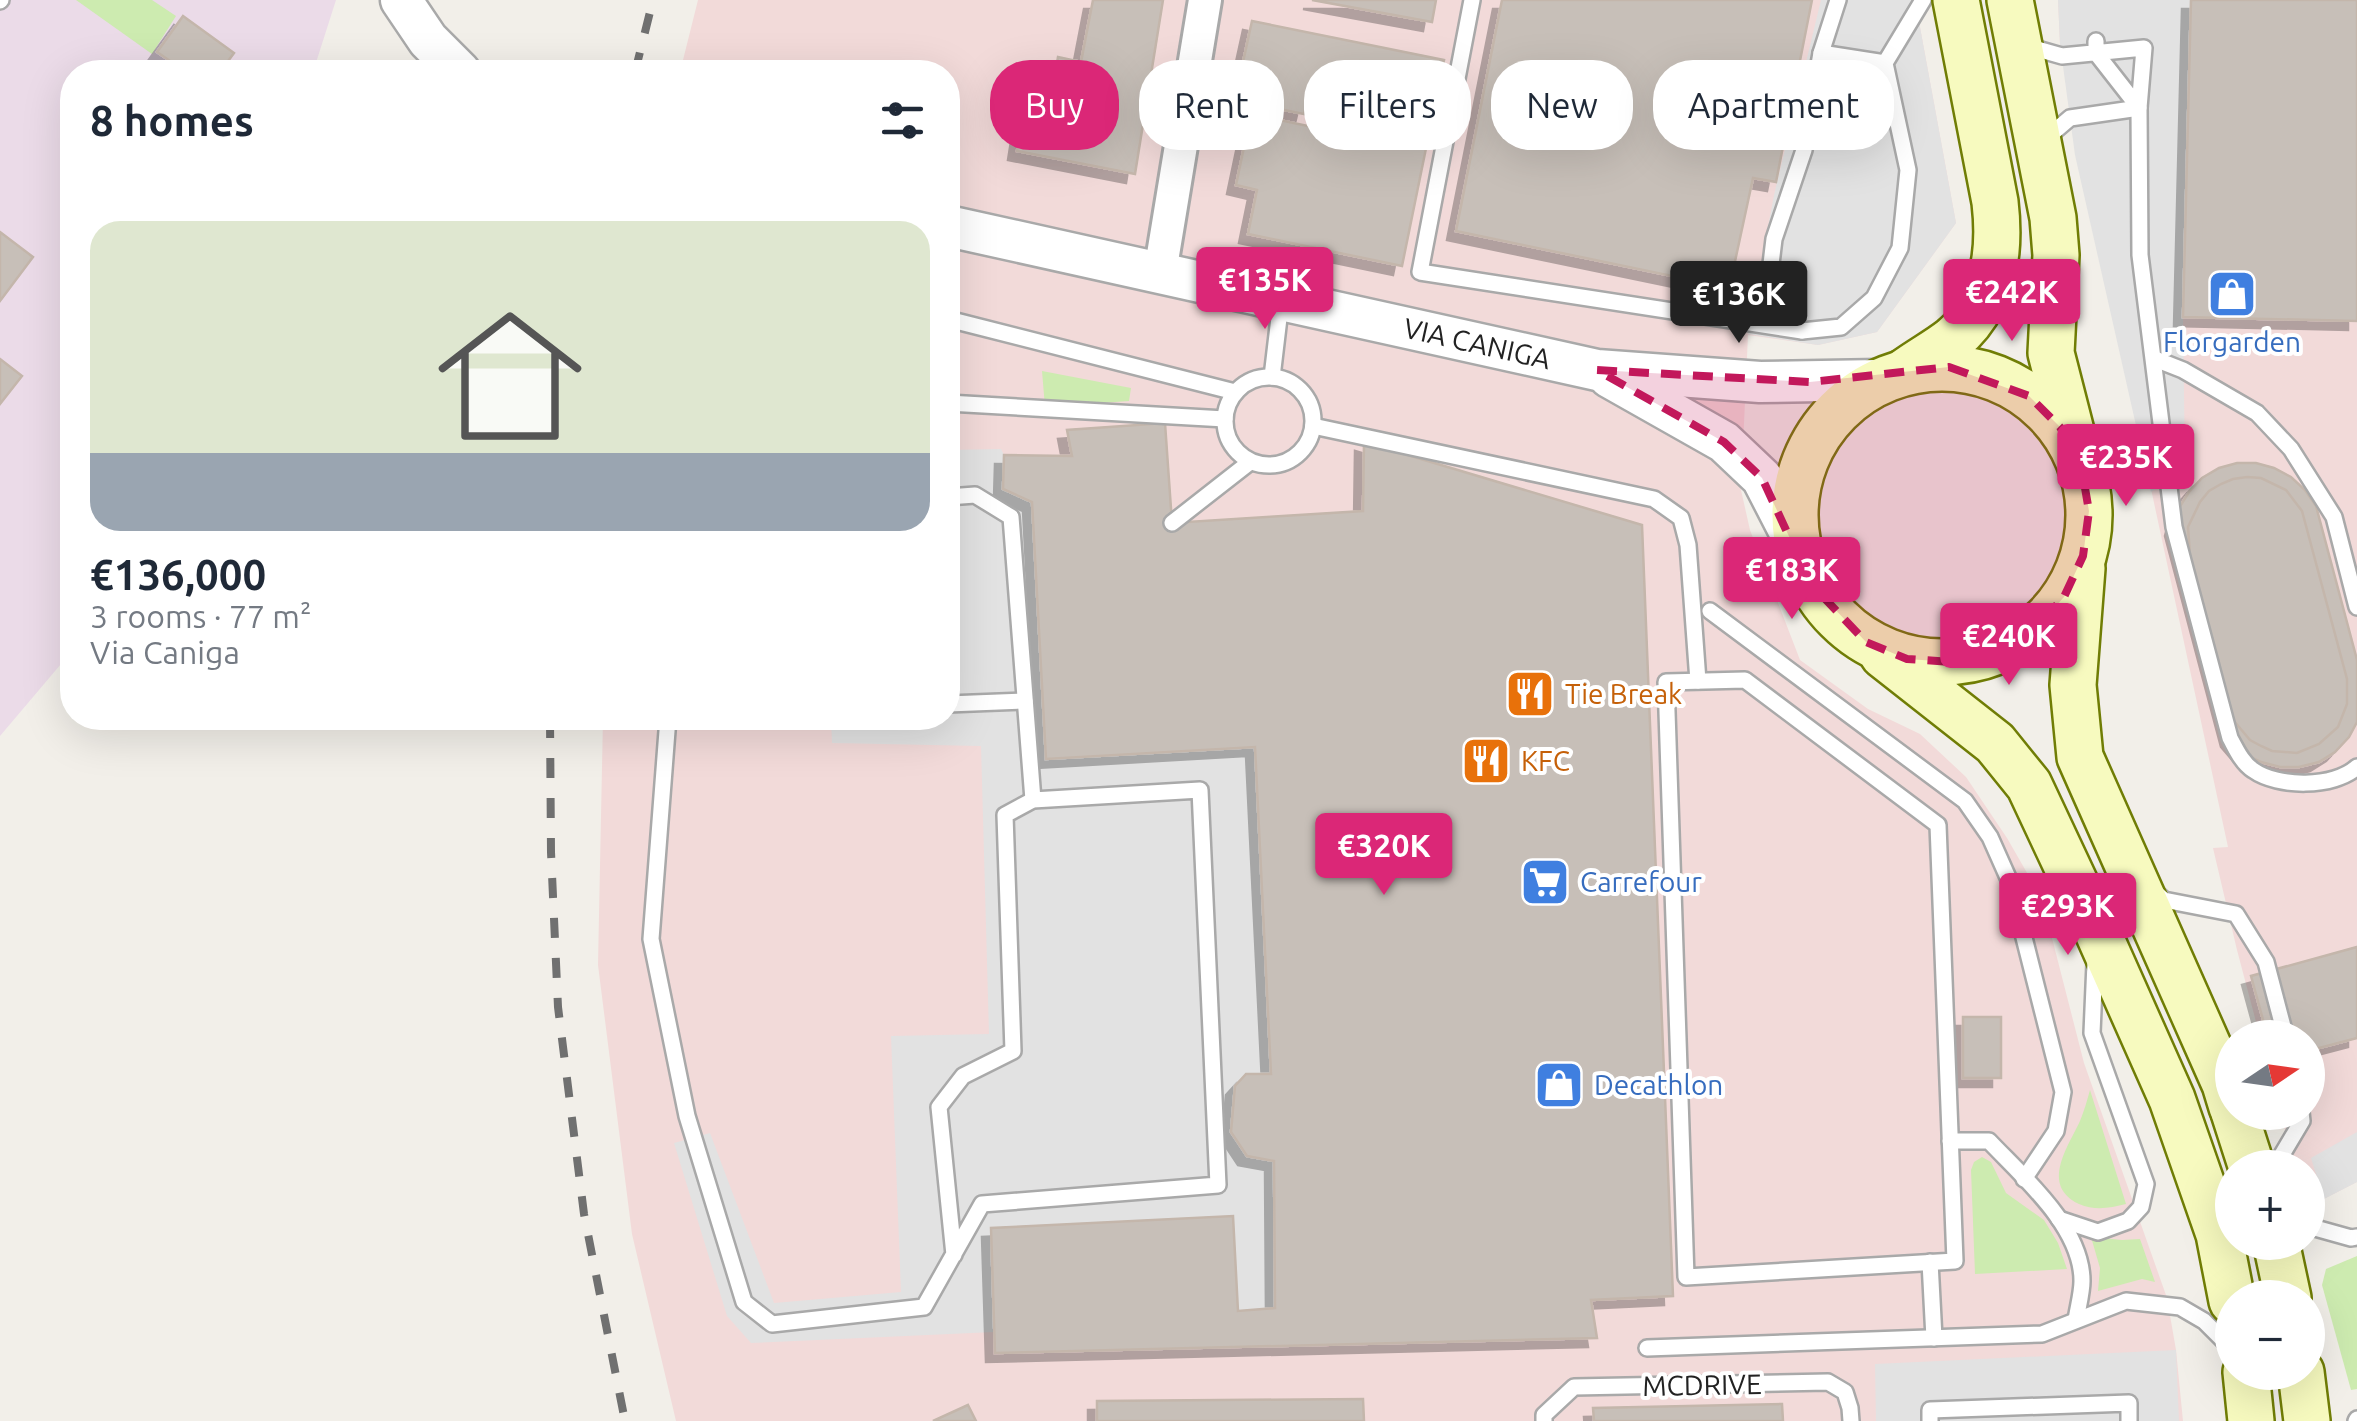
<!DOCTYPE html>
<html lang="en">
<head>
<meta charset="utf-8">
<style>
	body { margin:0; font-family:Ubuntu,sans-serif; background:#f2f2f3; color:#1f2937; height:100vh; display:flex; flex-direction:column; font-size:38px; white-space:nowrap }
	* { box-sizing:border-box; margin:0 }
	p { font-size:32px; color:#747a83 }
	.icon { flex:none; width:55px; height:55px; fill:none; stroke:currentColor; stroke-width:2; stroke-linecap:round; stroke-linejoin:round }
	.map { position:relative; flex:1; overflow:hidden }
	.details { position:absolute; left:60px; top:60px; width:900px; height:670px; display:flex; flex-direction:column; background:#fff; border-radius:40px; box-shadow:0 10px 40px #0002 }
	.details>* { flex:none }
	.guide { position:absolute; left:990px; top:60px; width:950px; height:90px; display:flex; gap:20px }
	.needle { width:65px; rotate:77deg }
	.tools { position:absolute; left:2215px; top:1020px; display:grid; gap:20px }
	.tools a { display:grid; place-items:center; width:110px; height:110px; border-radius:50%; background:#fff; box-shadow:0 10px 40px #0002; font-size:50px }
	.price { position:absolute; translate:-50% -85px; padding:0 22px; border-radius:10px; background:#db2777; color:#fff; font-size:32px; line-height:65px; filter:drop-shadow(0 2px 5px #0008) }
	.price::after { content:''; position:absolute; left:50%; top:60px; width:30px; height:22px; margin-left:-15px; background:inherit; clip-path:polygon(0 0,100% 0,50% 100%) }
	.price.selected { background:#222; color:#fff }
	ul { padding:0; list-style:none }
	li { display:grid; align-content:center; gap:20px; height:530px; padding:0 30px }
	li+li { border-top:2px solid #e0e1e3 }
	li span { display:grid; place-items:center; height:310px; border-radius:30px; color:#555 }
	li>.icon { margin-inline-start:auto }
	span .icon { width:180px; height:180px; fill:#fffc; stroke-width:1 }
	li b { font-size:42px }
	h2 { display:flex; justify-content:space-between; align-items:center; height:120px; padding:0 30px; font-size:42px }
	.chip { padding:0 35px; border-radius:40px; background:#fff; box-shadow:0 10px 40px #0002; font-size:35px; line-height:90px }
	.chip.selected { background:#db2777; color:#fff }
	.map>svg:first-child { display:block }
	.commercial { fill:#f2dad9 }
	.industrial { fill:#ebdbe8 }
	.grass { fill:#cdebb0 }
	.parking { fill:#e2e2e2 }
	.building { fill:#c7bfb8; stroke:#c4b6ab; stroke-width:2.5; filter:url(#shadow) }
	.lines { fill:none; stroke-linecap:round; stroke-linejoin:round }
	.service-casing { stroke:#a9a9a9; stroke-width:20 }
	.minor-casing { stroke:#a9a9a9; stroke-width:38 }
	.tertiary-casing { stroke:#a9a9a9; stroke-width:45 }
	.secondary-casing { stroke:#707d05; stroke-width:50 }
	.service { stroke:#fff; stroke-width:15 }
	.minor { stroke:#fff; stroke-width:32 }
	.tertiary { stroke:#fff; stroke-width:40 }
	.secondary { stroke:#f7fabf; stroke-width:45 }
	.rail { stroke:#707070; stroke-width:8; stroke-dasharray:20 20; stroke-linecap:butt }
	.marked { fill:#c2185b; fill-opacity:0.2; stroke:#c2185b; stroke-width:8; stroke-dasharray:20 12; stroke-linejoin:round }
	.labels { text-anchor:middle; stroke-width:8; stroke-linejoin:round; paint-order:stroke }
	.shop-label { font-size:28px; fill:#366cbe; stroke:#fff; text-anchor:start }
	.street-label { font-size:28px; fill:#222; stroke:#fff }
	.food-label { font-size:28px; fill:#c56008; stroke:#fff; text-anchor:start }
</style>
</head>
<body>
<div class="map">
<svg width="2357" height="1421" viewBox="0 0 2357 1421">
	<defs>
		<filter id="shadow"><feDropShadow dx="-9" dy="9" stdDeviation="0" flood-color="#0004"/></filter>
	</defs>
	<rect width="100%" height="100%" fill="#f2efe9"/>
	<!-- commercial -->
	<g class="commercial">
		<polygon points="698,0 1915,0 1956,223 1877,332 1818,345 1748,335 1741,490 1750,530 1800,660 1868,709 1920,734 1966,777 2007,838 2042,899 2084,1063 2167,1298 2176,1350 2183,1421 676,1421 632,1234 598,965 603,718 948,718 948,72 680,72"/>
		<polygon points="2058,0 2357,0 2357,1182 2308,1207 2308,1168 2296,1167 2280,1113 2308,1112 2308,1038 2260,1037 2237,950 2213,848 2228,847 2139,433 2060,44"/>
	</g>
	<!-- industrial -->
	<polygon class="industrial" points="0,0 336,0 313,72 72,72 72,651 0,736"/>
	<!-- grass -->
	<g class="grass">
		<polygon points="76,0 152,0 176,16 152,54"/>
		<polygon points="1042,371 1131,388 1129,401 1045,407"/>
		<path d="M2090,1090L2126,1204C2110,1208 2095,1211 2079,1204C2040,1185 2068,1147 2080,1121C2084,1111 2087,1101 2090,1090Z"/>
		<polygon points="1982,1157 1991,1162 2006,1193 2044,1220 2058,1243 2067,1269 1975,1274 1971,1170 1974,1162"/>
		<polygon points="2091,1237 2122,1240 2140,1239 2155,1282 2142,1279 2098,1291 2100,1268"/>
		<polygon points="2357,1256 2357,1389 2351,1390 2322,1285 2326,1269"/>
	</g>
	<!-- parking -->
	<g class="parking">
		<polygon points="1821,0 1915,0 1956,223 1877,332 1818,345 1748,334 1774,195"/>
		<polygon points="2058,0 2191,0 2183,317 2185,469 2151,492 2075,155 2060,44"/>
		<polygon points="1001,449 1004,455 1003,489 1032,502 1046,758 1255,747 1271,1074 1247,1156 1274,1161 1275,1308 1238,1311 1233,1216 992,1228 994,1332 751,1343 727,1316 674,1143 710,1133 774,1303 901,1292 891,1036 989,1034 981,746 832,743 831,718 948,718 948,450"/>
		<polygon points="2357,1132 2357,1182 2324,1199 2311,1158"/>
		<polygon points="2176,1350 2179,1421 1876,1421 1875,1364"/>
	</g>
	<!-- building -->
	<g class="building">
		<polygon points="1093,0 1163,0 1135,174 1017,151 1028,82 1053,86 1058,57 1081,62"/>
		<polygon points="1312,0 1436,0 1432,22"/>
		<polygon points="1502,0 1812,0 1776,182 1753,178 1734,266 1739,290 1456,231"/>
		<polygon points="2191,0 2357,0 2357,321 2183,317"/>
		<polygon points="183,16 234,53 220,72 186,72 157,52"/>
		<polygon points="1252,21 1444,60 1402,266 1248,234 1257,190 1236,185 1251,114 1322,129 1328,106 1307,102 1304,114 1274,108 1277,93 1238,85"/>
		<polygon points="0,232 33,257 0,301"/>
		<polygon points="0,359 22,376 0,404"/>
		<polygon points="1165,423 1172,523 1363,511 1364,442 1642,525 1673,1296 1591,1300 1597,1338 995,1353 991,1228 1233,1216 1238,1311 1275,1308 1274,1161 1247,1156 1231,1132 1235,1086 1246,1074 1271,1074 1255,747 1046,759 1032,502 1003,489 1004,455 1072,456 1067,430"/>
		<polygon points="2237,463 2256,463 2274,468 2291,477 2305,490 2316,506 2357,660 2357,722 2349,737 2335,752 2319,762 2299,767 2280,767 2261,762 2243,753 2230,738 2174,527 2179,508 2189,492 2202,478 2219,468"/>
		<polygon points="2247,477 2261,478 2286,490 2302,511 2347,679 2347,704 2338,727 2319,744 2297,753 2272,751 2261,746 2250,740 2234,721 2190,555 2188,527 2200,502 2209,491 2221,484 2233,479"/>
		<polygon points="2357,947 2357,1038 2308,1051 2308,1038 2268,1038 2251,976"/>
		<rect x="1963" y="1017" width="38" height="61"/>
		<polygon points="1363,1399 1364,1421 1097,1421 1097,1401"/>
		<polygon points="1782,1404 1783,1421 1594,1421 1593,1408"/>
		<polygon points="968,1405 976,1421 933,1421"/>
	</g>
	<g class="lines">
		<!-- service casing -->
		<g class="service-casing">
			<g id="service">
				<polyline points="1472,0 1420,272 1802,331 1841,327 1874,298 1900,248 1908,170 1885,63 1923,0"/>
				<polyline points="0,1 1,0"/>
				<polyline points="2027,46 2062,56 2144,48 2139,108 2096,53 2096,41"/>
				<polyline points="1821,53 1885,63"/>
				<path d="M2043,141L2070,118L2139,108L2140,255L2174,527L2230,738C2236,749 2242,763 2253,770C2278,788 2334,788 2357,767"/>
				<polyline points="948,319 1235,392"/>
				<polyline points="1802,331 1767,297 1774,239 1804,150 1821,53 1838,0"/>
				<polyline points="2155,359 2183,370 2257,413 2291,449 2334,517 2357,607"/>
				<circle cx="1269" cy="421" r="44"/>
				<polyline points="1272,377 1281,301"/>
				<polyline points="948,403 1225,419"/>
				<polyline points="1313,426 1654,499 1681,518 1688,545 1698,681"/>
				<polyline points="948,497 975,495 1011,517 1033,800"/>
				<polyline points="1172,523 1250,462"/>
				<polyline points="1710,611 1965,801 1990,837 2010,882 2063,1092 2056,1131 2024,1179"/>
				<polygon points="1745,680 1938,825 1955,1261 1686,1277 1666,682"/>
				<polyline points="948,704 1025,701"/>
				<polyline points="668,718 651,939 687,1116 744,1302 772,1324 924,1307 982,1204 1218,1185 1200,790 1033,800 1005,815 1013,1051 963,1076 939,1107 954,1255"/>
				<polyline points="2154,891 2164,900 2236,914 2266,962 2286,1038"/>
				<path d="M1950,1141H1989C2023,1177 2082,1227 2082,1281C2082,1293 2078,1307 2076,1320"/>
				<polyline points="2274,1168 2302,1121 2301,1112"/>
				<polyline points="2059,1219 2098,1232 2128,1221 2141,1207 2146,1184 2092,1033 2095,963"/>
				<polyline points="2308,1226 2351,1238 2357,1237"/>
				<polyline points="1930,1262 1934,1338"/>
				<polyline points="1647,1348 2042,1334 2126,1301 2180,1307 2204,1321 2232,1349"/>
				<polyline points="1544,1421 1544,1415 1574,1387 1828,1382 1845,1392 1850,1408 1851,1421"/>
				<polyline points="1930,1421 1930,1410 2129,1403 2129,1421"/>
				<polyline points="2356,1421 2357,1419"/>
			</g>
		</g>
		<!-- minor casing -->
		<g class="minor-casing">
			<polyline id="minor" points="1160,273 1205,0"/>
		</g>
		<!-- tertiary casing -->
		<g class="tertiary-casing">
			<g id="tertiary">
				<polyline points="401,0 428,40 460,72"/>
				<path id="s1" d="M948,226L1597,370L1760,382L1880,380"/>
				<polyline points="1609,377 1724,442 1762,478 1797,546"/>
			</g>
		</g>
		<!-- secondary casing -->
		<g class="secondary-casing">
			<g id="secondary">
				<polyline points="2010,0 2053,218 2056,255 2051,353 2073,439"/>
				<circle cx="1942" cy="515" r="147"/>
				<path d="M1906,371C1921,360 1938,351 1952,340C1994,305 2001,253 1995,202L1956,0"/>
				<polyline points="2082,568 2073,685 2080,757 2225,1084 2232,1107"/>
				<polyline points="1883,655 1995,743 2029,785 2096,928 2172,1099 2219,1234 2232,1301"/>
				<polyline points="2234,1112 2252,1168"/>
				<polyline points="2276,1242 2288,1298"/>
				<polyline points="2246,1372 2251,1421"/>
				<polyline points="2301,1372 2307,1421"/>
			</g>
		</g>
		<!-- service -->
		<use href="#service" class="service"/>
		<!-- minor -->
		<use href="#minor" class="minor"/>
		<!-- tertiary -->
		<use href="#tertiary" class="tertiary"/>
		<!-- secondary -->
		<use href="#secondary" class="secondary"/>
		<!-- rail -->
		<g class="rail">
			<polyline points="635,72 653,0"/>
			<polyline points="550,718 551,852 558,1007 584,1214 625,1421"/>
		</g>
	</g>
	<!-- marked area -->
	<path class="marked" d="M1949,367L2029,396L2060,427L2081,465L2089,511L2083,556L2064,597L2034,630L1995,653L1952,662L1907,659L1866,642L1811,584L1762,478L1724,442L1597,370L1810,382Z"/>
	<!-- icons -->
	<defs>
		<g id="shop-square" transform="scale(2.5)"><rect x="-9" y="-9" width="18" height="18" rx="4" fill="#3f7fe0" stroke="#fff"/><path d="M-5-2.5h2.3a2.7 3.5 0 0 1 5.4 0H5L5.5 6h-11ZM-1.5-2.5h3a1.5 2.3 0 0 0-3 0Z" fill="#fff"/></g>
		<g id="restaurant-square" transform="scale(2.5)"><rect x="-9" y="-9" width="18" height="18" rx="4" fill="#e8710a" stroke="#fff"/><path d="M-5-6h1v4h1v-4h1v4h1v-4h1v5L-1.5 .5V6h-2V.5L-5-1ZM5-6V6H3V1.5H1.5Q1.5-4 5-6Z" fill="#fff"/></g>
		<g id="supermarket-square" transform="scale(2.5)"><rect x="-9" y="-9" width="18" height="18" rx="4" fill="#3f7fe0" stroke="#fff"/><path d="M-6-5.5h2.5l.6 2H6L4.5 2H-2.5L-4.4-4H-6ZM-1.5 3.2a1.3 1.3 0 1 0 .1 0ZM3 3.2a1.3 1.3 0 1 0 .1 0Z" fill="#fff"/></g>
	</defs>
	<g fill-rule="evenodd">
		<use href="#shop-square" x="2232" y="294"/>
		<use href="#restaurant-square" x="1530" y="694"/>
		<use href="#restaurant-square" x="1486" y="761"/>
		<use href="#supermarket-square" x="1545" y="882"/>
		<use href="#shop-square" x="1559" y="1085"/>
	</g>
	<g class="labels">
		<!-- shop labels -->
		<g class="shop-label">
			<text x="2232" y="352" text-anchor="middle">Florgarden</text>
			<text x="1580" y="892">Carrefour</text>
			<text x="1594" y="1095">Decathlon</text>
		</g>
		<!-- street labels -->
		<g class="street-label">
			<text dy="10" stroke="none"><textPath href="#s1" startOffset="542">VIA CANIGA</textPath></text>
			<text transform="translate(1702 1385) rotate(-1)" y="10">MCDRIVE</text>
		</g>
		<!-- food labels -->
		<g class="food-label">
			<text x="1565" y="704">Tie Break</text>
			<text x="1521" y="771">KFC</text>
		</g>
	</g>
</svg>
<div class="tools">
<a><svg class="needle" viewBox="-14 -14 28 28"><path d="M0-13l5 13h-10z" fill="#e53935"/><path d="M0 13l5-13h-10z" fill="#747a83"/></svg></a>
<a>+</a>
<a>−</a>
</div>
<b class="price" style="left:1265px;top:332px">€135K</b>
<b class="price" style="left:2012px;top:344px">€242K</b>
<b class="price selected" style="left:1739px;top:346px">€136K</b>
<b class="price" style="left:2126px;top:509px">€235K</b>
<b class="price" style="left:1792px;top:622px">€183K</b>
<b class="price" style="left:2009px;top:688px">€240K</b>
<b class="price" style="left:1384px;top:898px">€320K</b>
<b class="price" style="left:2068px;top:958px">€293K</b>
<div class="guide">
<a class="chip selected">Buy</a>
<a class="chip">Rent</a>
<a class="chip">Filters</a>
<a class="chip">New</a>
<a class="chip">Apartment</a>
</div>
<section class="details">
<h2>8 homes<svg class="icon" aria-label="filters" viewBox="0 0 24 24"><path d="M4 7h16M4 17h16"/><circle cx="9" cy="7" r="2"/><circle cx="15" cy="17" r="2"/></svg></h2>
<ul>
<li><span style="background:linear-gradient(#dfe7d0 75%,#9aa5b1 0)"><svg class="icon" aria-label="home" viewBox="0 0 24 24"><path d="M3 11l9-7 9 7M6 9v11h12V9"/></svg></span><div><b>€136,000</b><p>3 rooms · 77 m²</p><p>Via Caniga</p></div></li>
</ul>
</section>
</div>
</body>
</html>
